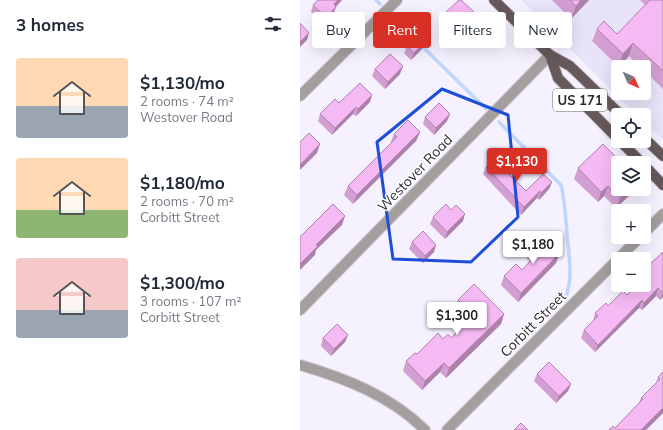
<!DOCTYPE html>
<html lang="en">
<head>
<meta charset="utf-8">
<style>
	body { margin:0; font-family:Mulish,sans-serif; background:#f2f2f3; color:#1f2937; height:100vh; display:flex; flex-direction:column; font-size:15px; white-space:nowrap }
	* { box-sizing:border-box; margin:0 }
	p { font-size:13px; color:#747a83 }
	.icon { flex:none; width:22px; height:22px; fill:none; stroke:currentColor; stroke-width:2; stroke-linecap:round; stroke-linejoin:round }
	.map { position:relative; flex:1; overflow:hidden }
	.sheet { display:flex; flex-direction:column; background:#fff; width:300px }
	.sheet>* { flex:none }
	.hud { position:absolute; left:12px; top:12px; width:291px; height:36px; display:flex; gap:8px }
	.needle { width:26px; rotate:135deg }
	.fabs { position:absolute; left:311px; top:60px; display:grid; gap:8px }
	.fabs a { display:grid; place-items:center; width:40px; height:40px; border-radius:4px; background:#fff; box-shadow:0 4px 16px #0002; font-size:20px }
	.price { position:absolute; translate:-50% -34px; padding:0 9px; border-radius:4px; background:#fff; color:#222; font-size:13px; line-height:26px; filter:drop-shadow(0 1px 2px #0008) }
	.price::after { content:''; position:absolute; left:50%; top:24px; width:12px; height:9px; margin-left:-6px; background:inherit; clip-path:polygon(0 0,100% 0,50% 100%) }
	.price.current { background:#d93025; color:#fff }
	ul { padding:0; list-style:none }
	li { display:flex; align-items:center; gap:12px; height:100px; padding:0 16px }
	li span { display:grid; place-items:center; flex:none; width:112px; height:80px; border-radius:4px; color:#555 }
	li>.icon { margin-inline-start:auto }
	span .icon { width:48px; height:48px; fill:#fffc; stroke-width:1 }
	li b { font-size:17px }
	h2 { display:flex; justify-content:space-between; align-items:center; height:48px; padding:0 16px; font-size:17px }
	.pill { padding:0 14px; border-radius:4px; background:#fff; box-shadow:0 4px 16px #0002; font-size:14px; line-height:36px }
	.pill.current { background:#d93025; color:#fff }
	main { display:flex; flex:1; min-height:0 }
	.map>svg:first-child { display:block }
	.built { fill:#e8e3f8; fill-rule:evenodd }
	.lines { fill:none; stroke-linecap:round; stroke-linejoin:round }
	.stream { stroke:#bed6fe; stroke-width:3.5 }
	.minor-casing { stroke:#d0cdd9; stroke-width:12 }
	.major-casing { stroke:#d0cdd9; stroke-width:12 }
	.minor { stroke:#a59e9f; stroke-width:10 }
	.major { stroke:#65595b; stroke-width:10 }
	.wall { fill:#d39fd2 }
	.shaded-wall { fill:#ac82ab }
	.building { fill:#f5b9f4; stroke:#ac82ab }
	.marked { fill:none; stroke:#1d4ed8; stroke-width:3; stroke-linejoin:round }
	.labels { text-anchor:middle; stroke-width:3; stroke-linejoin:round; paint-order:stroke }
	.shield { fill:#fff; stroke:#6a696d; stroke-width:1 }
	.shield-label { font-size:13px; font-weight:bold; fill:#2a292e }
	.street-label { font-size:14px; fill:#2a292e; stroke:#fff }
</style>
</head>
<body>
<main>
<section class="sheet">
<h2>3 homes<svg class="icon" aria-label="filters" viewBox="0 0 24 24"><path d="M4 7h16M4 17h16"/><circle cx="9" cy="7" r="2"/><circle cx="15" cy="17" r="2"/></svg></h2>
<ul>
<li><span style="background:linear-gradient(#ffd9b3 60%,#9aa5b1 0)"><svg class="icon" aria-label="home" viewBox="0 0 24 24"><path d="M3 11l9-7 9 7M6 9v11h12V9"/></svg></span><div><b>$1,130/mo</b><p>2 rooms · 74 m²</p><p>Westover Road</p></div></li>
<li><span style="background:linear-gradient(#ffd9b3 65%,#8fb573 0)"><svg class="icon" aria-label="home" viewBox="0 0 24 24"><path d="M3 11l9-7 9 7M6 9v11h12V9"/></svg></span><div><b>$1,180/mo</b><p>2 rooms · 70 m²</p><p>Corbitt Street</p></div></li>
<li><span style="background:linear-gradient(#f6c9c9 65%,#9aa5b1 0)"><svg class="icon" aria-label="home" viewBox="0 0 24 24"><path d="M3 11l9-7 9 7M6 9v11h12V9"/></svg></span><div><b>$1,300/mo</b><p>3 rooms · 107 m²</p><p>Corbitt Street</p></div></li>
</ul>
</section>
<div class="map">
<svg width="363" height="430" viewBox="0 0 363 430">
	<rect width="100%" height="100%" fill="#f5f1ff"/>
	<!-- built -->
	<path class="built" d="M221,0H363V140L344,122V115H337ZM318,67H344V93H318Z"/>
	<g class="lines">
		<!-- stream -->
		<g class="stream">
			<polyline points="76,0 80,4"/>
			<polyline points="93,17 108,32"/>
			<polyline points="121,45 186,109"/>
			<path d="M199,122L261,185C265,201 266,218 267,235C269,256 273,277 266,297"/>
		</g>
		<!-- minor casing -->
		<g class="minor-casing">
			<g id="minor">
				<polyline points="0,96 97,0"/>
				<polyline points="344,233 363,214"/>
				<polyline points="0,310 250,55"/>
				<path d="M0,365C45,378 91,396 125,430"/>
				<polyline points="147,430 340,237"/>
			</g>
		</g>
		<!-- major casing -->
		<g class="major-casing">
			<g id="major">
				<polyline points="194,0 250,55 270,66 321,115"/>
				<polyline points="250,55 258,78 318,139"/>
				<polyline points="344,138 363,156"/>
				<polyline points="320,141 342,163"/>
				<polyline points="344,165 363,185"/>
			</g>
		</g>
		<!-- minor -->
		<use href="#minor" class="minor"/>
		<!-- major -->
		<use href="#major" class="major"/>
	</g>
	<!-- wall -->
	<g class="wall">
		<polygon points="18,0 42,0 36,7 33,14 23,24 11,12 13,5"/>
		<polygon points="252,0 289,0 271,19"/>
		<polygon points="340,0 363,0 363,89 344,70 344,67 340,67 329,56 319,67 292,41 297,29 317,34 345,5"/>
		<polygon points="174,12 171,20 156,34 142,21 145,13"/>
		<polygon points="101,34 123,48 111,60 104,53 106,49 98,42"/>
		<polygon points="75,69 100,74 85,89 72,76"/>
		<polygon points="70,102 56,116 53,114 32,135 18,121 20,114 39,103"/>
		<polygon points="150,114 147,121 134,135 123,124 125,117"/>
		<polygon points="120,132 116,141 53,204 44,195 48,186 90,144 94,134"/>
		<polygon points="321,162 320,163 318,163 318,189 331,194 316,208 304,196 298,202 274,179 278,168"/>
		<polygon points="186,167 209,173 226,191 252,182 249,189 239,200 237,198 221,215 183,174"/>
		<polygon points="133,217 163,221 145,239 130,224"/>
		<polygon points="112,242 134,252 123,263 109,249"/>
		<polygon points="230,249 256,263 218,302 201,285 204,276 222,270 230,261 227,258"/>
		<polygon points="363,252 363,297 360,300 356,296 342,310 339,308 295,352 281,338 284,330 293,321 295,313 344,285 344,270"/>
		<polygon points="158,300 204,314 201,324 146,378 140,372 122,390 103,371 106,361 117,354 143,339 151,338 168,322 155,309"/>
		<polygon points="48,335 45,342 31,356 21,346 23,338"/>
		<polygon points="363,372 363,413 346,430 315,428 339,403 341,398 356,383 358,377"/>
		<polygon points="237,374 271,384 268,391 256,403 234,381"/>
	</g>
	<!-- shaded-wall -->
	<g class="shaded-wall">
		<polygon points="38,0 42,0 31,11 34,4"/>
		<polygon points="281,0 289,0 271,19 276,6"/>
		<polygon points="36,7 33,14 23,24 26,17"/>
		<polygon points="174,12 171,20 156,34 159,27"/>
		<polygon points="9,33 7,40 0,47 0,42"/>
		<polygon points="126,41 123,48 111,60 114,53"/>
		<polygon points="333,43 329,56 319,67 323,54"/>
		<polygon points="103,66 100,74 85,89 88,82"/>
		<polygon points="72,95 70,102 56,116 58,109"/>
		<polygon points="56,107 53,114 32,135 35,128"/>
		<polygon points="150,114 147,121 134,135 136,128"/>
		<polygon points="120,132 116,141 53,204 57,195"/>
		<polygon points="20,144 17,153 0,170 0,165"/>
		<polygon points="211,168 208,175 207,172"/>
		<polygon points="252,182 249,189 239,200 241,193"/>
		<polygon points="308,186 304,196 298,202 301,192"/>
		<polygon points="329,189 333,189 331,194 316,208 320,198"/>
		<polygon points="240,191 237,198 221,215 224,207"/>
		<polygon points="165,214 163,221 145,239 147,232"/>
		<polygon points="45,216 42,225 16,250 15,255 0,270 0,264 16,245"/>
		<polygon points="136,245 134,252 123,263 125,256"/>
		<polygon points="259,254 256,263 218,302 221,293"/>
		<polygon points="358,288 356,296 342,310 344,303"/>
		<polygon points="363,293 363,297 360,300"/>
		<polygon points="342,300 339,308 295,352 298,345"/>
		<polygon points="204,314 201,324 146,378 149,368"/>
		<polygon points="48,335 45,342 31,356 34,349"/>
		<polygon points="144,363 140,372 122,390 125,381"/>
		<polygon points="271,384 268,391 256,403 259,396"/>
		<polygon points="363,408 363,413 346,430 341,430"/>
	</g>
	<!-- building -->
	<g class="building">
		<polygon points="18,0 38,0 34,4 36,7 26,17 13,5"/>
		<polygon points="159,0 161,0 174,12 159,27 145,13"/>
		<polygon points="270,0 281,0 276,6"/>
		<polygon points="350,0 363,0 363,71 333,43 323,54 297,29 304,21 317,34"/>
		<polygon points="0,23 9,33 0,42"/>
		<polygon points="110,25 126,41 114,53 107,46 110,43 101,34"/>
		<polygon points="90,54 103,66 88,82 75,69"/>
		<polygon points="60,83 72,95 58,109 56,107 35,128 20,114 35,99 39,103"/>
		<polygon points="139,103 150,114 136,128 125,117"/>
		<polygon points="108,120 120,132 57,195 48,186 97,137 94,134"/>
		<polygon points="9,133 20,144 0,165 0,142"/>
		<polygon points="303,144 321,162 319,163 318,163 318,164 317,166 318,167 318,189 329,189 320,198 308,186 301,192 278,168"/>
		<polygon points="198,155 211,168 207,172 226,191 243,174 252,182 241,193 240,191 224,207 186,167"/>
		<polygon points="33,204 45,216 16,245 18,246 0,264 0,237"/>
		<polygon points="146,204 151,210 156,205 165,214 147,232 133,217"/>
		<polygon points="123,231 136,245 125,256 112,242"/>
		<polygon points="242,236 259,254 221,293 204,276 216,264 222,270 236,255 230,249"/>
		<polygon points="363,252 363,293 358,288 344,303 342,300 298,345 284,330 298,316 295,313 306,303 308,306 323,291 327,295 337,285 344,285 344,278 346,276 344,274 344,270"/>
		<polygon points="174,284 204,314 149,368 144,363 125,381 106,361 115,353 117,354 138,333 143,339 148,334 151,338 174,315 158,300"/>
		<polygon points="37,324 48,335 34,349 23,338"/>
		<polygon points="249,362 271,384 259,396 237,374"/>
		<polygon points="363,372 363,408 341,430 309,430 313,426 315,428 343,399 341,398 360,379 358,377"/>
		<polygon points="221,423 228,430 214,430"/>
	</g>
	<!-- marked area -->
	<path class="marked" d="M142,89L208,115L218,217L171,262L93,259L77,142Z"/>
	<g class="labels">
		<!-- shield labels -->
		<rect class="shield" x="253" y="89" width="54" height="22" rx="3"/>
		<g class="shield-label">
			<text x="280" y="105">US 171</text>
		</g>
		<!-- street labels -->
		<g class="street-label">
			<text transform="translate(115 173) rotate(-46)" y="5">Westover Road</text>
			<text transform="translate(233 324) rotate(-45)" y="5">Corbitt Street</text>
		</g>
	</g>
</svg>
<div class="fabs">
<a><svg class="needle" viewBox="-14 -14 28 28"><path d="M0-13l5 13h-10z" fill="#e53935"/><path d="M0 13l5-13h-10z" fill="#747a83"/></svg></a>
<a><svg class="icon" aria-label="locate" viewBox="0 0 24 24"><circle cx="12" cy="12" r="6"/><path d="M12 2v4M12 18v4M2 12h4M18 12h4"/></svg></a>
<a><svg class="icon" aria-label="layers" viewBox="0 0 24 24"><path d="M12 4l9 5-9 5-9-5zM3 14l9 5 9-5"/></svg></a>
<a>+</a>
<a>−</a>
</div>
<b class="price current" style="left:217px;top:182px">$1,130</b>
<b class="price" style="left:233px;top:265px">$1,180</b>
<b class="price" style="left:157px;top:336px">$1,300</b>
<div class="hud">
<a class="pill">Buy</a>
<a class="pill current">Rent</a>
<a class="pill">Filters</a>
<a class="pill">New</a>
</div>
</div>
</main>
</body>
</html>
